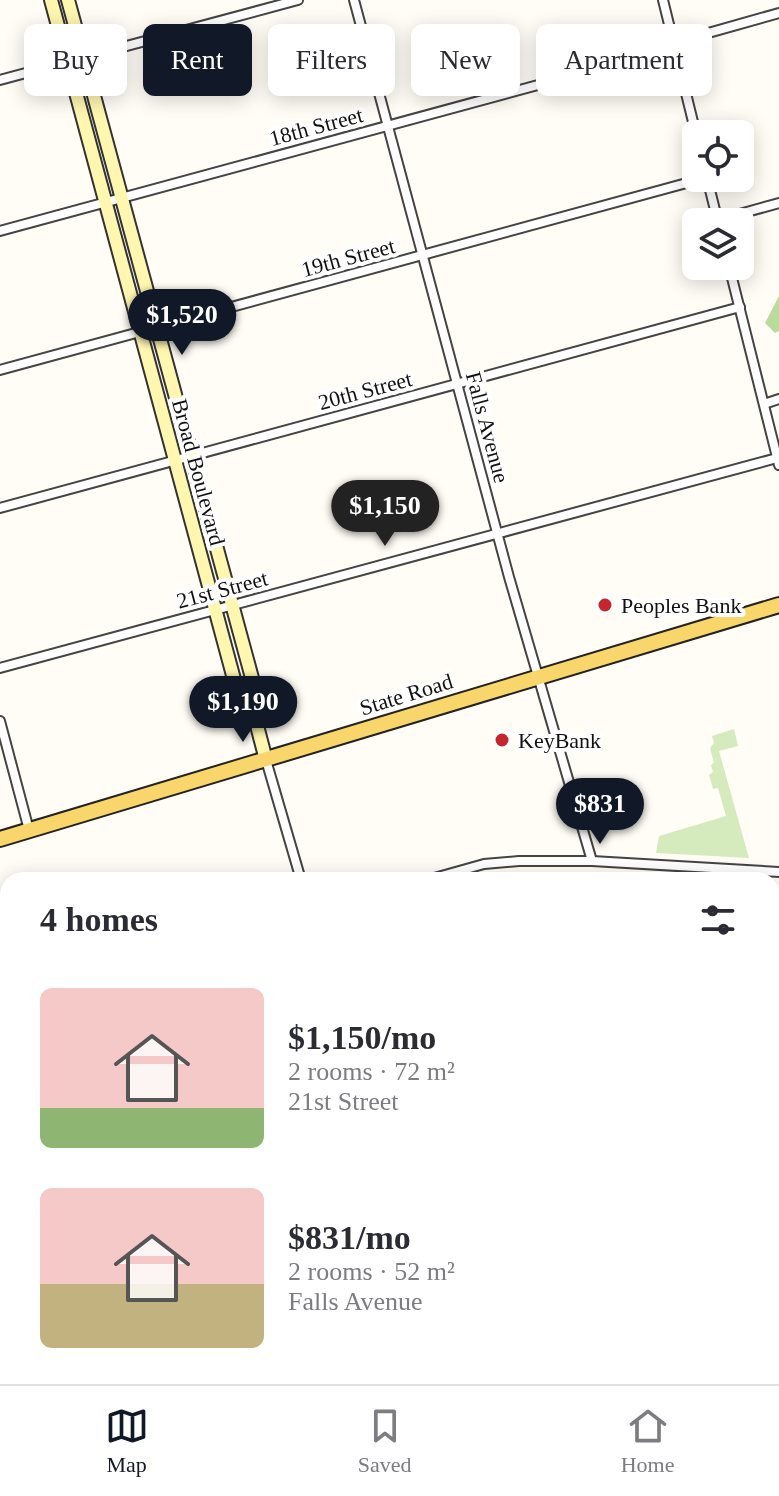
<!DOCTYPE html>
<html lang="en">
<head>
<meta charset="utf-8">
<style>
	body { margin:0; font-family:Georgia,serif; background:#f7f7f7; color:#2b2b33; height:100vh; display:flex; flex-direction:column; font-size:30px; white-space:nowrap }
	* { box-sizing:border-box; margin:0 }
	p { font-size:26px; color:#7c7c81 }
	.icon { flex:none; width:44px; height:44px; fill:none; stroke:currentColor; stroke-width:2; stroke-linecap:round; stroke-linejoin:round }
	.map { position:relative; flex:1; overflow:hidden }
	.sheet { position:absolute; left:0px; top:872px; width:780px; height:512px; display:flex; flex-direction:column; background:#fff; border-radius:24px 24px 0 0; box-shadow:0 4px 20px #0003 }
	.sheet>* { flex:none }
	.top-card { position:absolute; left:24px; top:24px; width:732px; height:72px; display:flex; gap:16px }
	.controls { position:absolute; left:682px; top:120px; display:grid; gap:16px }
	.controls a { display:grid; place-items:center; width:72px; height:72px; border-radius:12px; background:#fff; box-shadow:0 4px 20px #0003; font-size:40px }
	.price { position:absolute; translate:-50% -68px; padding:0 18px; border-radius:28px; background:#111827; color:#fff; font-size:26px; line-height:52px; filter:drop-shadow(0 2px 4px #0008) }
	.price::after { content:''; position:absolute; left:50%; top:48px; width:24px; height:18px; margin-left:-12px; background:inherit; clip-path:polygon(0 0,100% 0,50% 100%) }
	.price.active { background:#222; color:#fff }
	ul { padding:0; list-style:none }
	li { display:flex; align-items:center; gap:24px; height:200px; padding:0 40px }
	li span { display:grid; place-items:center; flex:none; width:224px; height:160px; border-radius:12px; color:#555 }
	li>.icon { margin-inline-start:auto }
	span .icon { width:96px; height:96px; fill:#fffc; stroke-width:1 }
	li b { font-size:34px }
	h2 { display:flex; justify-content:space-between; align-items:center; height:96px; padding:0 40px; font-size:34px }
	.tag { padding:0 28px; border-radius:12px; background:#fff; box-shadow:0 4px 20px #0003; font-size:28px; line-height:72px }
	.tag.active { background:#111827; color:#fff }
	.dock { display:flex; justify-content:space-around; align-items:center; height:112px; border-top:2px solid #e1e1e2; background:#fff; font-size:22px; color:#7c7c81 }
	.dock a { display:grid; justify-items:center; gap:4px }
	.dock .active { color:#111827 }
	.map>svg:first-child { display:block }
	.green { fill:#d5ebbd }
	.forest { fill:#b9dc9c }
	.lines { fill:none; stroke-linecap:round; stroke-linejoin:round }
	.minor-casing { stroke:#444; stroke-width:12 }
	.secondary-casing { stroke:#333; stroke-width:16 }
	.primary-casing { stroke:#222; stroke-width:18 }
	.minor { stroke:#fff; stroke-width:8 }
	.secondary { stroke:#fff6b0; stroke-width:12 }
	.primary { stroke:#f9d66b; stroke-width:14 }
	.poi-dot { fill:#c4262e; stroke:#fff; stroke-width:3 }
	.labels { text-anchor:middle; stroke-width:8; stroke-linejoin:round; paint-order:stroke }
	.street-label { font-size:22px; fill:#111; stroke:#fff }
	.poi-label { font-size:22px; fill:#111; stroke:#fff; text-anchor:start }
</style>
</head>
<body>
<div class="map">
<svg width="779" height="1384" viewBox="0 0 779 1384">
	<rect width="100%" height="100%" fill="#fffdf5"/>
	<!-- green -->
	<polygon class="green" points="734,729 738,746 719,751 749,858 656,853 659,836 726,816 718,788 713,789 709,775 713,772 711,765 714,763 710,748 714,743 712,736"/>
	<!-- forest -->
	<g class="forest">
		<polygon points="779,296 779,331 775,333 765,323"/>
		<polygon points="779,1121 779,1280 772,1277 772,1124"/>
		<polygon points="1,1196 8,1199 8,1226 0,1234"/>
		<path d="M0,1325C12,1336 8,1359 8,1376H28L22,1384H0Z"/>
		<polygon points="530,1376 650,1376 662,1382 674,1384 533,1384"/>
	</g>
	<g class="lines">
		<!-- minor casing -->
		<g class="minor-casing">
			<g id="minor">
				<polyline points="354,0 509,577 592,861"/>
				<polyline points="663,0 696,134"/>
				<polyline points="0,80 298,0"/>
				<polyline points="707,178 718,222"/>
				<polyline points="718,220 779,203"/>
				<polyline points="0,231 641,57 687,39 779,13"/>
				<polyline points="729,266 779,465"/>
				<polyline points="0,370 705,178"/>
				<polyline points="764,404 779,399"/>
				<polyline points="0,508 740,307"/>
				<polyline points="0,668 777,458"/>
				<polyline points="0,721 29,830"/>
				<polyline points="266,760 301,880"/>
				<polyline points="427,880 484,864 519,861 592,861 779,872"/>
				<polyline points="0,1008 8,1006"/>
				<polyline points="0,1089 8,1115"/>
				<polyline points="102,1376 104,1384"/>
				<polyline points="451,1376 453,1384"/>
				<polyline points="754,1376 757,1384"/>
				<polyline points="340,1384 367,1376"/>
			</g>
		</g>
		<!-- secondary casing -->
		<g class="secondary-casing">
			<g id="secondary">
				<polyline points="51,0 238,694 255,718"/>
				<polyline points="68,0 255,689 255,718 266,760"/>
			</g>
		</g>
		<!-- primary casing -->
		<g class="primary-casing">
			<polyline id="primary" points="0,839 779,605"/>
		</g>
		<!-- minor -->
		<use href="#minor" class="minor"/>
		<!-- secondary -->
		<use href="#secondary" class="secondary"/>
		<!-- primary -->
		<use href="#primary" class="primary"/>
	</g>
	<!-- markers -->
	<g class="poi-dot">
		<circle cx="605" cy="605" r="8"/>
		<circle cx="502" cy="740" r="8"/>
	</g>
	<g class="labels">
		<!-- street labels -->
		<g class="street-label">
			<text transform="translate(316 126) rotate(-15)" y="8">18th Street</text>
			<text transform="translate(348 257) rotate(-15)" y="8">19th Street</text>
			<text transform="translate(365 390) rotate(-15)" y="8">20th Street</text>
			<text transform="translate(488 427) rotate(75)" y="8">Falls Avenue</text>
			<text transform="translate(199 472) rotate(75)" y="8">Broad Boulevard</text>
			<text transform="translate(222 589) rotate(-15)" y="8">21st Street</text>
			<text transform="translate(406 694) rotate(-17)" y="8">State Road</text>
		</g>
		<!-- poi labels -->
		<g class="poi-label">
			<text x="621" y="613">Peoples Bank</text>
			<text x="518" y="748">KeyBank</text>
		</g>
	</g>
</svg>
<div class="controls">
<a><svg class="icon" aria-label="locate" viewBox="0 0 24 24"><circle cx="12" cy="12" r="6"/><path d="M12 2v4M12 18v4M2 12h4M18 12h4"/></svg></a>
<a><svg class="icon" aria-label="layers" viewBox="0 0 24 24"><path d="M12 4l9 5-9 5-9-5zM3 14l9 5 9-5"/></svg></a>
</div>
<b class="price" style="left:182px;top:357px">$1,520</b>
<b class="price active" style="left:385px;top:548px">$1,150</b>
<b class="price" style="left:243px;top:744px">$1,190</b>
<b class="price" style="left:600px;top:846px">$831</b>
<div class="top-card">
<a class="tag">Buy</a>
<a class="tag active">Rent</a>
<a class="tag">Filters</a>
<a class="tag">New</a>
<a class="tag">Apartment</a>
</div>
<section class="sheet">
<h2>4 homes<svg class="icon" aria-label="filters" viewBox="0 0 24 24"><path d="M4 7h16M4 17h16"/><circle cx="9" cy="7" r="2"/><circle cx="15" cy="17" r="2"/></svg></h2>
<ul>
<li><span style="background:linear-gradient(#f6c9c9 75%,#8fb573 0)"><svg class="icon" aria-label="home" viewBox="0 0 24 24"><path d="M3 11l9-7 9 7M6 9v11h12V9"/></svg></span><div><b>$1,150/mo</b><p>2 rooms · 72 m²</p><p>21st Street</p></div></li>
<li><span style="background:linear-gradient(#f6c9c9 60%,#c2b280 0)"><svg class="icon" aria-label="home" viewBox="0 0 24 24"><path d="M3 11l9-7 9 7M6 9v11h12V9"/></svg></span><div><b>$831/mo</b><p>2 rooms · 52 m²</p><p>Falls Avenue</p></div></li>
</ul>
</section>
</div>
<nav class="dock">
<a class="active"><svg class="icon" aria-label="map" viewBox="0 0 24 24"><path d="M3 6l6-2 6 2 6-2v14l-6 2-6-2-6 2zM9 4v14M15 6v14"/></svg>Map</a>
<a><svg class="icon" aria-label="saved" viewBox="0 0 24 24"><path d="M7 4h10v16l-5-4-5 4z"/></svg>Saved</a>
<a><svg class="icon" aria-label="home" viewBox="0 0 24 24"><path d="M3 11l9-7 9 7M6 9v11h12V9"/></svg>Home</a>
</nav>
</body>
</html>
